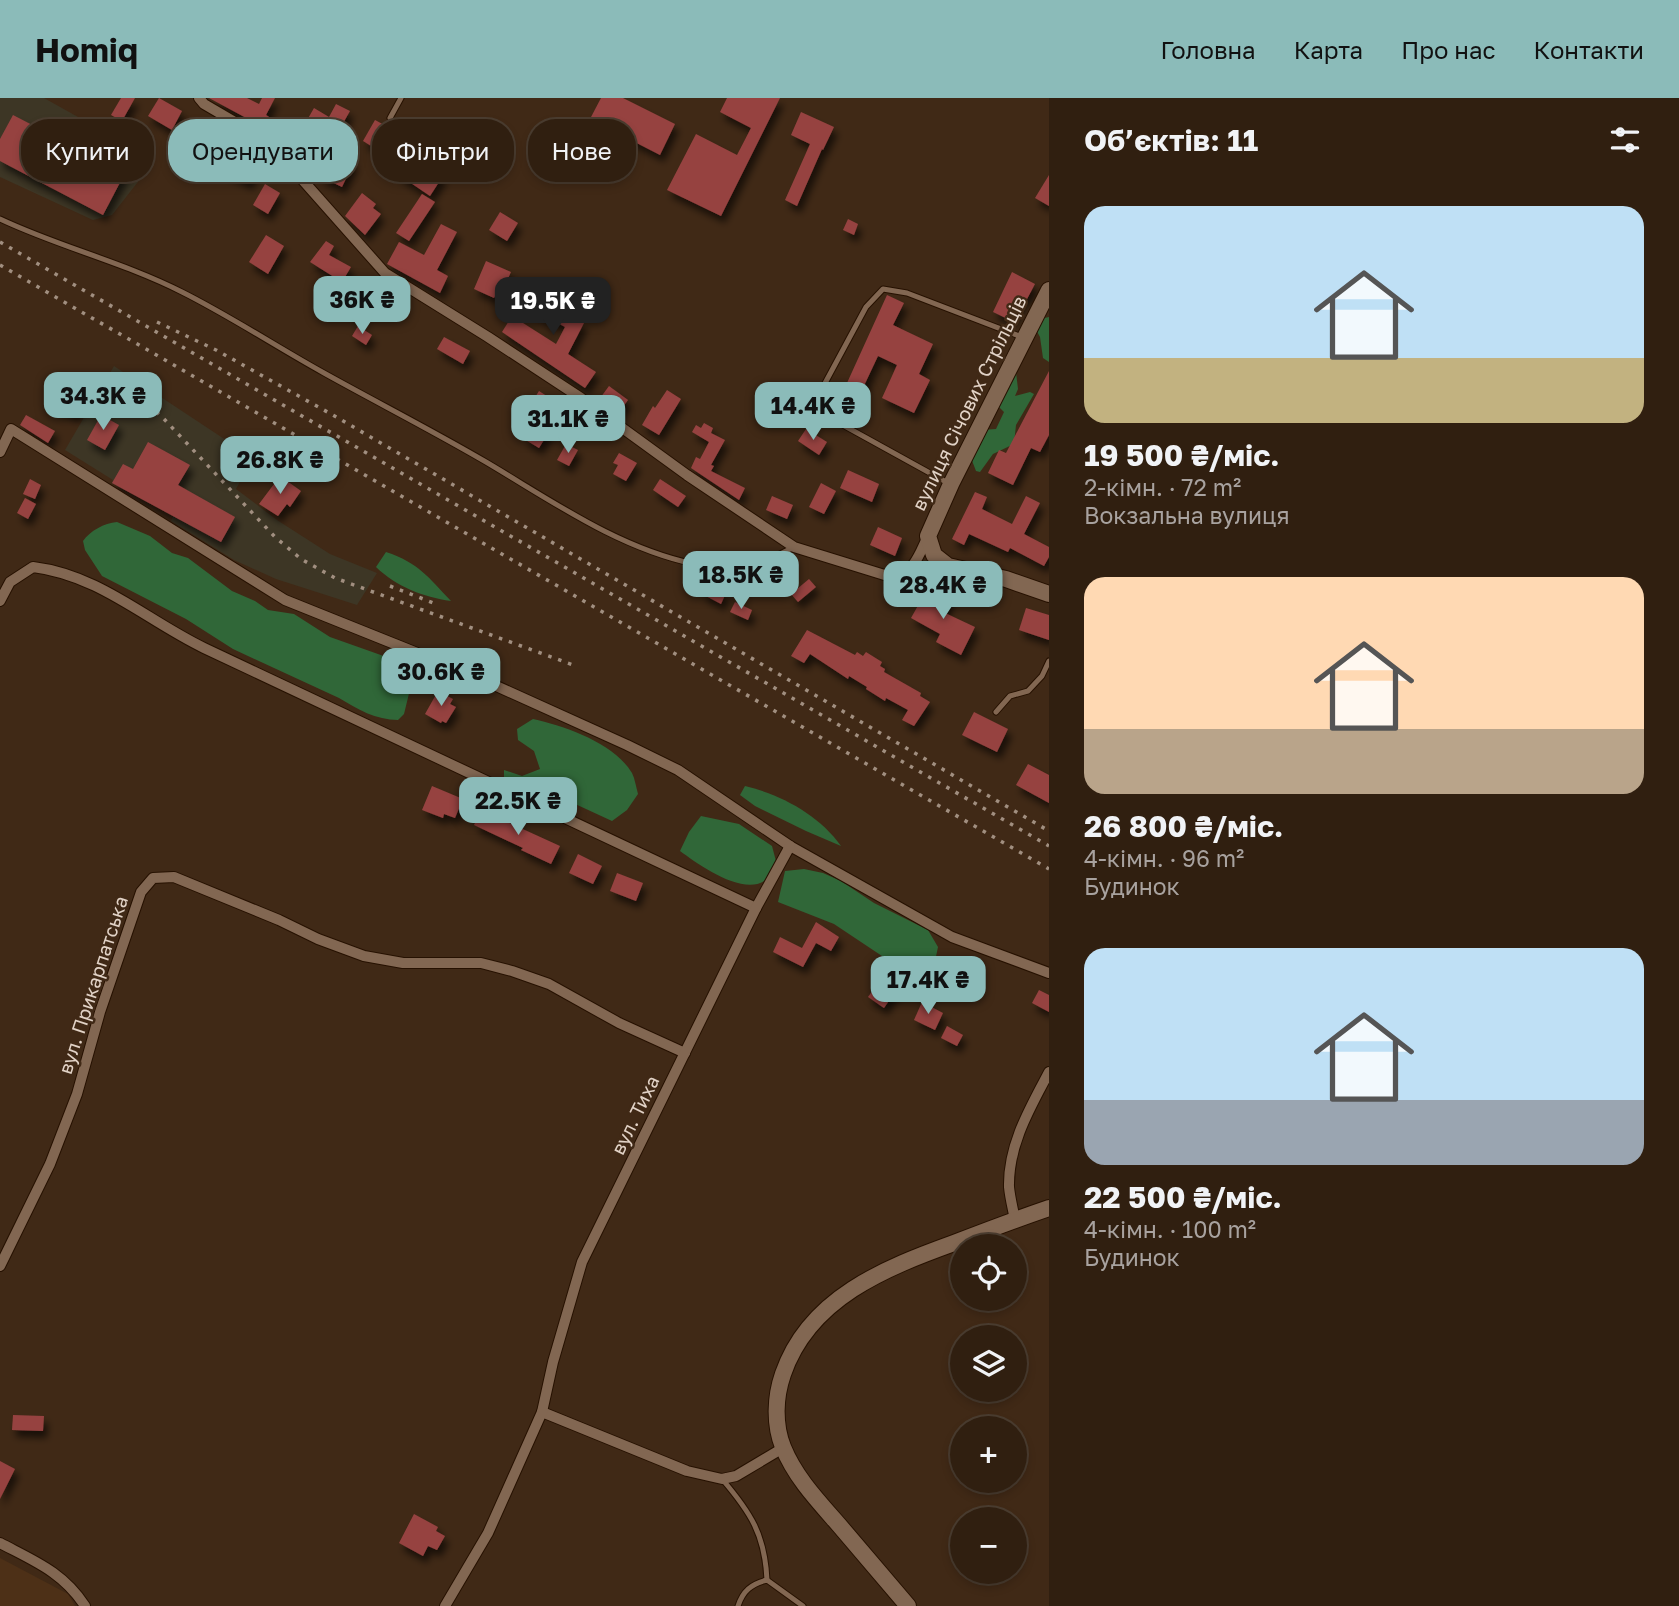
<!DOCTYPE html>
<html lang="uk">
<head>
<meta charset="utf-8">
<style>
	body { margin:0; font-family:"Golos Text",sans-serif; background:#3c2c1e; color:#f1f3f6; height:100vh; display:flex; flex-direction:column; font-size:26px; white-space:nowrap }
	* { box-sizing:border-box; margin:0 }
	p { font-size:23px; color:#a8a29f }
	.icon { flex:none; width:38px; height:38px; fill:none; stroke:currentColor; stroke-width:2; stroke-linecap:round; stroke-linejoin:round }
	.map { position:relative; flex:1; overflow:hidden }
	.drawer { display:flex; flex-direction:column; background:#301f10; width:630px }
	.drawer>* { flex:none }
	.top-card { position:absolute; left:21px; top:21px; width:665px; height:63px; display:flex; gap:14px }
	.fabs { position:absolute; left:950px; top:1136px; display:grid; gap:14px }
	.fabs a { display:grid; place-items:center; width:77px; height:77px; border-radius:50%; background:#301f10; box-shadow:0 4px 10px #0003,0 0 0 2px #4b3d30; font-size:35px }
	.price { position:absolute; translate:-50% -60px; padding:0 16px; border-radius:14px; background:#8bbbb9; color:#111; font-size:23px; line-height:46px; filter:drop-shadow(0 2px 4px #0008) }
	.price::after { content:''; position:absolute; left:50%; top:42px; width:21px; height:16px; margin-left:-10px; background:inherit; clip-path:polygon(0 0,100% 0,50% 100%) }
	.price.current { background:#222; color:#fff }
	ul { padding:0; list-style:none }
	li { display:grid; align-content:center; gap:14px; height:371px; padding:0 35px }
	li span { display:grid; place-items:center; height:217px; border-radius:21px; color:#555 }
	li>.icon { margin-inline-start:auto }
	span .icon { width:126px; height:126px; fill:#fffc; stroke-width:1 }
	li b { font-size:30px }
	h2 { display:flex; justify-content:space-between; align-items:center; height:84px; padding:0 35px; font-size:30px }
	.chip { padding:0 24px; border-radius:28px; background:#301f10; box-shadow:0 4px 10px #0003,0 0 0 2px #4b3d30; font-size:24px; line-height:63px }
	.chip.current { background:#8bbbb9; color:#111 }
	header { display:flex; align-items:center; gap:42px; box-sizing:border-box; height:98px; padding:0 35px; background:#8bbbb9; color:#111 }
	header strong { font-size:33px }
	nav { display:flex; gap:38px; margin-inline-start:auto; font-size:24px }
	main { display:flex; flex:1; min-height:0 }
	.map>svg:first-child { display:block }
	.industrial { fill:#3d3625 }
	.built { fill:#4d3017 }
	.green { fill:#306738 }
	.building { fill:#964241; filter:url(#shadow) }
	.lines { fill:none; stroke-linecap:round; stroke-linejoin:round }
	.lane-casing { stroke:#261101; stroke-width:7 }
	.street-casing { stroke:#261101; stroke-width:12 }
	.secondary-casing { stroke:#261101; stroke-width:18 }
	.lane { stroke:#826752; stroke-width:5 }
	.street { stroke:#826752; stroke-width:10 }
	.secondary { stroke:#826752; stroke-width:16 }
	.rail { stroke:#a18f80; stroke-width:3.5; stroke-dasharray:3.5 7; stroke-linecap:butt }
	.labels { text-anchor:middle; stroke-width:5; stroke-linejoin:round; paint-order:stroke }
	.street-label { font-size:19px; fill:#e2d3c7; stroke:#402916 }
</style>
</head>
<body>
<header>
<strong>Homiq</strong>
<nav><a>Головна</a><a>Карта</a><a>Про нас</a><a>Контакти</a></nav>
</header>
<main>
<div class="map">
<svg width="1049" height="1508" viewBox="0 0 1049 1508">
	<defs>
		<filter id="shadow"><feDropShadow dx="4" dy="7" stdDeviation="3.5" flood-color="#0009"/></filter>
	</defs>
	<rect width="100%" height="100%" fill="#402916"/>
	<!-- industrial -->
	<g class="industrial">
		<polygon points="0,0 44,0 155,62 112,117 93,122 0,79"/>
		<polygon points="114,268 253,360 236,391 277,422 330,456 377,475 357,507 276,481 234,462 171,423 173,418 112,385 113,382 65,352"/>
	</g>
	<!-- built -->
	<polygon class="built" points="0,1460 68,1496 75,1508 0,1508"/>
	<!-- green -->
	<g class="green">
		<polygon points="1049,219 1049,264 1043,260 1040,239 1034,228 1040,221"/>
		<polygon points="1016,274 1018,291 1015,298 1030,294 1034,296 1016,327 1014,346 993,356 980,374 976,373 971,360 981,332 996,331 1004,314 998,308"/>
		<path d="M117,424L150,438L172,455L188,460L232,493L255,503L268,512L294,516L330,539L409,567L414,575L404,616L398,622C376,622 357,611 339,600L233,551L186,521L102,478L85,452L83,443C90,433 104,425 117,424Z"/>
		<path d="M386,454C419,465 428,479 451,503C423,499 397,489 376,469Z"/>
		<path d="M533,621C565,628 614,645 632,675C635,681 636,689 638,696L627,712L612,723L560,699L522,698L504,691V672L522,678L540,671L534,653L518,642L517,631Z"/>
		<path d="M745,688C782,697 819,717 841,748L806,733L755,708L740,697Z"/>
		<path d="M701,718L739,726L772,748L777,767C774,771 771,777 767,781C745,800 699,767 680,753L689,734Z"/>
		<polygon points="804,771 823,775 841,783 874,805 928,832 938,849 934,868 917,877 882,858 834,826 778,804 785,773"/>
	</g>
	<!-- building -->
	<g class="building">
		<polygon points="121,0 135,0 122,23 111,17"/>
		<polygon points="159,0 182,13 172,32 148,18"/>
		<polygon points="209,0 247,0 259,6 262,0 275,0 266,17 294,35 287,46 264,32 265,30"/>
		<polygon points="601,0 623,0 675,26 660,57 590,21"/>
		<polygon points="727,0 780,0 721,118 667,92 696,36 737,57 751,30 720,14"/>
		<polygon points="336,6 350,13 342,27 338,25 323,50 354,64 342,89 321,79 328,64 294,45 314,10 329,19"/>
		<polygon points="801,14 834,29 823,52 822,51 797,108 785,102 810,46 791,37"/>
		<polygon points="13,17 125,75 103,117 0,63 0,41"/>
		<polygon points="375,22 388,29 376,51 363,43"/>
		<polygon points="211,40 258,66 249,85 223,72 224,70 201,57"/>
		<polygon points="409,61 423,69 425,66 443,78 430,98 399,77"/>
		<polygon points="1049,77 1049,108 1035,100"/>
		<polygon points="265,86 280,95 268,116 253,107"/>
		<polygon points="362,95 376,106 373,110 381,116 365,137 345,118"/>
		<polygon points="422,96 435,104 409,143 396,135"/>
		<polygon points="500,114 518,125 507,143 489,132"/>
		<polygon points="848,121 858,126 854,137 843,132"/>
		<polygon points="441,126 457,134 437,172 448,178 440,195 387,166 399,144 424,157"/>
		<polygon points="266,137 284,148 268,176 249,164"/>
		<polygon points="326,143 334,148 329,157 351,169 342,184 310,164"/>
		<polygon points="486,163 511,174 502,194 499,192 494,200 474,191"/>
		<polygon points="1012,174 1035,186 1027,201 1024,200 1012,223 993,214"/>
		<polygon points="559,186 570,192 559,212 584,225 568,256 596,274 585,290 502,234 512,218 556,246 565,229 528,209 534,199 538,201 542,193 553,199"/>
		<polygon points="356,192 367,198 359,213 347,207"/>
		<polygon points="887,197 904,205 893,227 933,246 919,276 930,282 914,315 882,300 897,267 878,258 862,292 847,285"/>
		<polygon points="358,228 372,237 366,247 352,238"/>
		<polygon points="444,239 470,253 463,266 437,251"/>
		<polygon points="1049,273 1049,337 1040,354 1031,350 1013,387 988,375 999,352 1006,355"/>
		<polygon points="57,287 84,301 75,317 49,303"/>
		<polygon points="609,288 628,302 617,317 598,303"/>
		<polygon points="667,292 681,301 659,337 642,327 653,308 655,310"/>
		<polygon points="539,293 564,309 539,350 524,341 542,310 532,304"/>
		<polygon points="26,317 55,333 48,345 20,327"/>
		<polygon points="101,317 119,327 105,352 87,342"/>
		<polygon points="704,325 713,330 711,335 725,342 711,367 714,368 711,373 745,390 739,402 691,370 696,359 700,361 709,344 692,334 696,327 701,330"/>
		<polygon points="806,331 827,344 819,357 798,343"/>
		<polygon points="148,344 190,367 178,387 235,419 221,444 112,385 123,366 133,371"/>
		<polygon points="566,346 578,352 569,368 557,362"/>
		<polygon points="619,355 637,365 626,383 613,376 618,367 613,365"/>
		<polygon points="848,372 879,386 872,404 840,390"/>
		<polygon points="280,378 301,393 290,409 287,406 278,418 259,406"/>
		<polygon points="30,381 41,387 35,401 23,396"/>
		<polygon points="660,381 686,398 678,409 653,392"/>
		<polygon points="821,385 836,393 824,416 809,409"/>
		<polygon points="975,394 987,399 982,411 1012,426 1026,398 1040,405 1024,436 1049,449 1049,459 1044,468 1010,450 1008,454 969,436 964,447 952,441"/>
		<polygon points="772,398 793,407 787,421 766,412"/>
		<polygon points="25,400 36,406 28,421 17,415"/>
		<polygon points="878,429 902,440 895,458 870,447"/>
		<polygon points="809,481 816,489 798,504 791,496"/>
		<polygon points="708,485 726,495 721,506 702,496"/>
		<polygon points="929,488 951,500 943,514 975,529 961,557 936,544 940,536 911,520"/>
		<polygon points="735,504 752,512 748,522 730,514"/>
		<polygon points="1026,510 1049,517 1049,542 1019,532"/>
		<polygon points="807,532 855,557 857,554 863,558 866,554 882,564 880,568 885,571 884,574 921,595 920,598 930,604 914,628 902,622 908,612 886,600 885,603 866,591 867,589 849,578 848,581 810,556 804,565 791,558"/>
		<polygon points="438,593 453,601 450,606 456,609 446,625 442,623 441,625 425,616"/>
		<polygon points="974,614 1008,631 997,654 962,637"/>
		<polygon points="1028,666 1049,677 1049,705 1016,687"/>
		<polygon points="432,688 463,701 455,720 444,716 443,720 422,712"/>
		<polygon points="481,712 560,748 551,766 521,752 523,750 474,727"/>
		<polygon points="578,756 602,768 593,786 569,775"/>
		<polygon points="617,775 643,785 636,803 610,793"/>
		<polygon points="816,824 839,839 831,853 816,845 803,869 773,854 780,839 802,850"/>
		<polygon points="883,878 899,888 884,910 868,899"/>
		<polygon points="1039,892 1049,897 1049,914 1032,905"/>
		<polygon points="922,904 943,915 935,932 914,922"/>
		<polygon points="947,928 963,937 957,948 941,940"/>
		<polygon points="13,1317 44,1318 43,1333 12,1332"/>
		<polygon points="0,1363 15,1371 0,1401"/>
		<polygon points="414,1416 438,1429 436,1433 445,1438 437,1452 428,1448 423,1458 399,1445"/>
	</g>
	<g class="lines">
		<!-- lane casing -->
		<g class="lane-casing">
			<g id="lane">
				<polyline points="390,20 401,0"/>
				<path d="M0,121C59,149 123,164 182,194C230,218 277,249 324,275C378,305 433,333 486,364C552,403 618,450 694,466C744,477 750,471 794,449"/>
				<path d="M948,385L832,321C823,309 821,302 824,287L866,209L883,191L907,195L1022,239"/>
				<polyline points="996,614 1010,598 1028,593 1042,578 1049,563"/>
				<path d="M722,1381C751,1415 765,1437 767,1482"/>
				<path d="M738,1508C743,1493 751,1486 767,1482L803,1508"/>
			</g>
		</g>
		<!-- street casing -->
		<g class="street-casing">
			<g id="street">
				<path d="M199,0L204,6L245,30L284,61L385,175L488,239L581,300L687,377L794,449L891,479C914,476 919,457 928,438"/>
				<polyline points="0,354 11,331 285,502 472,577 627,647 678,672 790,748 952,839 1049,875"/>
				<path d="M0,503L10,484L33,469C99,477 146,522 204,550C388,636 572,723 756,810"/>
				<path d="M1015,1122C1013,1111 1010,1100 1009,1089C1008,1047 1030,1010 1049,974"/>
				<polyline points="0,1168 50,1066 77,996 100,914 141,794 153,780 174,779 279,822 318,841 364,858 403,865 481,865 512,873 549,886 619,925 685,955"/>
				<polyline points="542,1314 687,1373 722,1381 736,1378 783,1350"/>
				<path d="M0,1445C34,1463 63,1474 85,1508"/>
				<polyline points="445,1508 488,1435 542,1314 553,1264 582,1164 756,810 790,748"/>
			</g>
		</g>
		<!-- secondary casing -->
		<g class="secondary-casing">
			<g id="secondary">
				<polyline points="1049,192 951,386 928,438 934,457 948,468 1006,481 1049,496"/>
				<path d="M908,1508C885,1481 862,1454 839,1427C818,1403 795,1379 783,1349C774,1326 775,1299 783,1276C809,1200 885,1170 954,1145C985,1133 1017,1121 1049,1110"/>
			</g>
		</g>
		<!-- lane -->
		<use href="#lane" class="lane"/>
		<!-- street -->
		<use href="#street" class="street"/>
		<!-- secondary -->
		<use href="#secondary" class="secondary"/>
		<!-- rail -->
		<g class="rail">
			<polyline points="0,144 1049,748"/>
			<polyline points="0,167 1049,771"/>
			<polyline points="157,224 216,252 331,316 1049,733"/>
			<polyline points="118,278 164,321 275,439 301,461 335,480 576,568"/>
			<polyline points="390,488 436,506"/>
		</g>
	</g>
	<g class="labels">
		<!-- street labels -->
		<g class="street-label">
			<text transform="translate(969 305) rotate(-64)" y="7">вулиця Січових Стрільців</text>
			<text transform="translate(93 887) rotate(-72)" y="7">вул. Прикарпатська</text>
			<text transform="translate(635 1017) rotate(-64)" y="7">вул. Тиха</text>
		</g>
	</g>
</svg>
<div class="fabs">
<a><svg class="icon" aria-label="locate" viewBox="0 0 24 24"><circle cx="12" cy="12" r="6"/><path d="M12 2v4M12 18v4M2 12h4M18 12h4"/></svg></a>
<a><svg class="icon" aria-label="layers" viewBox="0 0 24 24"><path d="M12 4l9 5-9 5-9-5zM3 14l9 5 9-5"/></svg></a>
<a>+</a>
<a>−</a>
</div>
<b class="price" style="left:362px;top:238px">36K ₴</b>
<b class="price current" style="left:553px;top:239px">19.5K ₴</b>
<b class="price" style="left:103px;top:334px">34.3K ₴</b>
<b class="price" style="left:813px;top:344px">14.4K ₴</b>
<b class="price" style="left:568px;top:357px">31.1K ₴</b>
<b class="price" style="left:280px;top:398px">26.8K ₴</b>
<b class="price" style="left:741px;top:513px">18.5K ₴</b>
<b class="price" style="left:943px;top:523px">28.4K ₴</b>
<b class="price" style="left:441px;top:610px">30.6K ₴</b>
<b class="price" style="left:518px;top:739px">22.5K ₴</b>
<b class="price" style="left:928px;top:918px">17.4K ₴</b>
<div class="top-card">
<a class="chip">Купити</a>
<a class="chip current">Орендувати</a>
<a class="chip">Фільтри</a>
<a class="chip">Нове</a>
</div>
</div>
<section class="drawer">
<h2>Об’єктів: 11<svg class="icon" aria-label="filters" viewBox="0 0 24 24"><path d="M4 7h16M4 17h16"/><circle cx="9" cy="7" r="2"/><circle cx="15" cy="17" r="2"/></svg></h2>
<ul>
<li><span style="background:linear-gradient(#bfe0f5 70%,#c2b280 0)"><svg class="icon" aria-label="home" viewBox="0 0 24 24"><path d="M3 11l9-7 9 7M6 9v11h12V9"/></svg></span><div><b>19 500 ₴/міс.</b><p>2-кімн. · 72 m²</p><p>Вокзальна вулиця</p></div></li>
<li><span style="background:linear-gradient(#ffd9b3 70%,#b9a48a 0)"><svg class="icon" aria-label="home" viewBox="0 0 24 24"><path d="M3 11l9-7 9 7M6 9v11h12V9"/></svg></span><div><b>26 800 ₴/міс.</b><p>4-кімн. · 96 m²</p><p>Будинок</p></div></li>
<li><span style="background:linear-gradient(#bfe0f5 70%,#9aa5b1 0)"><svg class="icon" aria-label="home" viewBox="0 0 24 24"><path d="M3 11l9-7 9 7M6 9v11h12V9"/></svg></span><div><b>22 500 ₴/міс.</b><p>4-кімн. · 100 m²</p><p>Будинок</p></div></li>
</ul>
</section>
</main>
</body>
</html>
